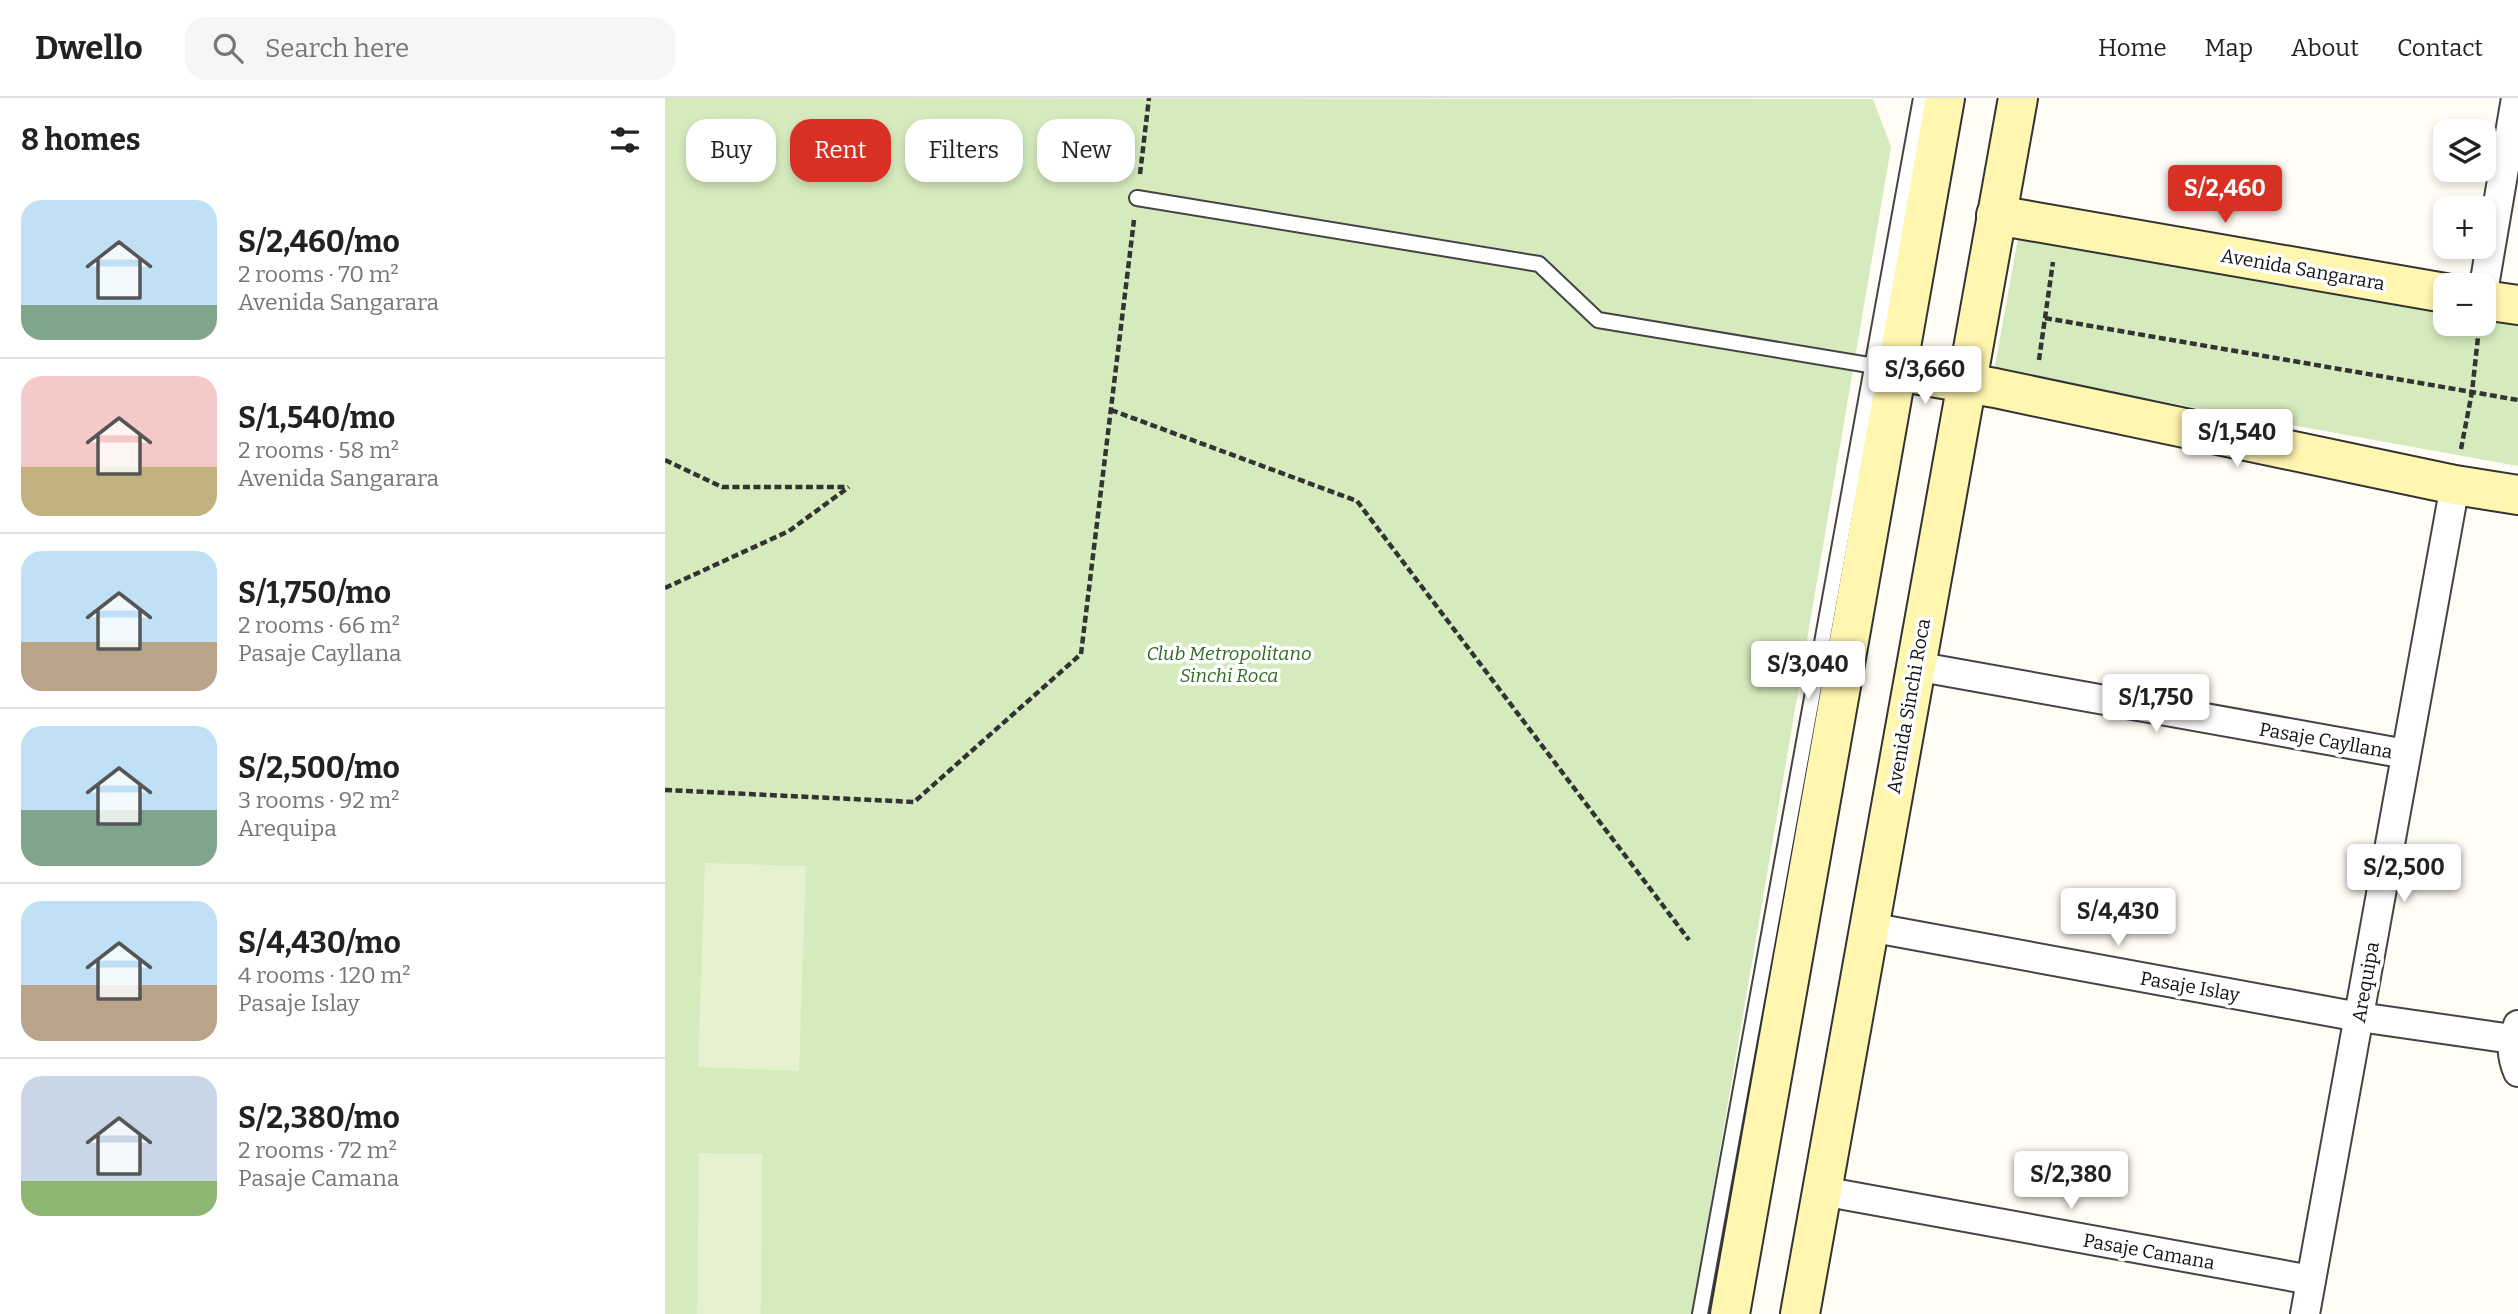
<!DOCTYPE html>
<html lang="en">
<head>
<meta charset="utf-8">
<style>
	body { margin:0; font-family:Bitter,serif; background:#f6f6f6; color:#222; height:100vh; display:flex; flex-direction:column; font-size:26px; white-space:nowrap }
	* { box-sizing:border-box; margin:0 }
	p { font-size:23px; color:#767676 }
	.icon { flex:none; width:38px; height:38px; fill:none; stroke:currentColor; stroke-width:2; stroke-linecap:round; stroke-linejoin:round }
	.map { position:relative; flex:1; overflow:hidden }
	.details { display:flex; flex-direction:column; background:#fff; width:665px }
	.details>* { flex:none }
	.banner { position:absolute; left:21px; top:21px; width:665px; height:63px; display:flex; gap:14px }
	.buttons { position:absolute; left:1768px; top:21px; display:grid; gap:14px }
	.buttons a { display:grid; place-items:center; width:63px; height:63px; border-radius:14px; background:#fff; box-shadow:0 4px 10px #0003; font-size:35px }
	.price { position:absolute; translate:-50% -60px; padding:0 16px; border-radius:7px; background:#fff; color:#222; font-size:23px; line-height:46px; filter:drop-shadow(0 2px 4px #0008) }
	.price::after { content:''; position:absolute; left:50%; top:42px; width:21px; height:16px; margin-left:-10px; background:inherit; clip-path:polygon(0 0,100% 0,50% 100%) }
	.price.selected { background:#d93025; color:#fff }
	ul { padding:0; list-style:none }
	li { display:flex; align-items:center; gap:21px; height:175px; padding:0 21px }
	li+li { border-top:2px solid #e0e0e0 }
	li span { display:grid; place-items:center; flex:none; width:196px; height:140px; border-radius:21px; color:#555 }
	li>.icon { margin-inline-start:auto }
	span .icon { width:84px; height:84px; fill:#fffc; stroke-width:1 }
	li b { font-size:30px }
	h2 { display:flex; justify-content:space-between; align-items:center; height:84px; padding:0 21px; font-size:30px }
	.tag { padding:0 24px; border-radius:21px; background:#fff; box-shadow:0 4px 10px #0003; font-size:24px; line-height:63px }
	.tag.selected { background:#d93025; color:#fff }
	header { display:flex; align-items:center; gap:42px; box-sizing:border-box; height:98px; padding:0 35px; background:#fff; border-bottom:2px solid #e0e0e0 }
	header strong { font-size:33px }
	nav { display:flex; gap:38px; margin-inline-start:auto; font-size:24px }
	.search { width:490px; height:63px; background:#f6f6f6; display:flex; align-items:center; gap:18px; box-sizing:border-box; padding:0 24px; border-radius:21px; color:#767676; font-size:26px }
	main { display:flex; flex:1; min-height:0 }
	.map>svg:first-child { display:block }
	.green { fill:#d5ebbd }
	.pitch { fill:#e6f2cf }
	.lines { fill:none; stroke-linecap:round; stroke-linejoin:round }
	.lane-casing { stroke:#444; stroke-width:18 }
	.street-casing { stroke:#444; stroke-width:32 }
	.secondary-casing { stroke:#333; stroke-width:42 }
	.path { stroke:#333; stroke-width:4.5; stroke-dasharray:7 3.5; stroke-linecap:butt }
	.lane { stroke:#fff; stroke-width:14 }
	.street { stroke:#fff; stroke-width:28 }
	.secondary { stroke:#fff6b0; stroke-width:38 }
	.labels { text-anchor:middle; stroke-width:7; stroke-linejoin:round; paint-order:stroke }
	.street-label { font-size:19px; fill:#111; stroke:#fff }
	.park-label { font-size:19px; font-style:italic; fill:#2f6b1f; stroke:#fff }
</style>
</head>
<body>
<header>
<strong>Dwello</strong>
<div class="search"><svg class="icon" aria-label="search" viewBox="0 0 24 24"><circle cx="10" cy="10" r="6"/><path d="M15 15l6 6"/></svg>Search here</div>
<nav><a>Home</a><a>Map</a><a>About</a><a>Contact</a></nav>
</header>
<main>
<section class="details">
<h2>8 homes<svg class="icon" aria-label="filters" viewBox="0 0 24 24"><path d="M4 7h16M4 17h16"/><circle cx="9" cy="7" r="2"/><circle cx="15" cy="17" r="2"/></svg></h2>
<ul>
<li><span style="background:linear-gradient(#bfe0f5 75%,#7fa58c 0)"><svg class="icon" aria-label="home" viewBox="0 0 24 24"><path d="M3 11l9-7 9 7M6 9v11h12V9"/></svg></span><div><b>S/2,460/mo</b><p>2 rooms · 70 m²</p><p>Avenida Sangarara</p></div></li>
<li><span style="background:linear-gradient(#f6c9c9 65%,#c2b280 0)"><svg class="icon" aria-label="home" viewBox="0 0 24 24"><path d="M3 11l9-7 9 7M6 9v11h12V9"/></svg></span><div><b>S/1,540/mo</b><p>2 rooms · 58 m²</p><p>Avenida Sangarara</p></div></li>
<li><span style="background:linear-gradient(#bfe0f5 65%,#b9a48a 0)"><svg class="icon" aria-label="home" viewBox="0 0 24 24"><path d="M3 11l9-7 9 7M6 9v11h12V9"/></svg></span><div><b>S/1,750/mo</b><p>2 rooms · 66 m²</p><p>Pasaje Cayllana</p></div></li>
<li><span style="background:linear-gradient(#bfe0f5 60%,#7fa58c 0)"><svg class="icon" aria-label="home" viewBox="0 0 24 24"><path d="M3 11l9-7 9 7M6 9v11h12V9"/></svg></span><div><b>S/2,500/mo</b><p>3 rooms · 92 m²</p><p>Arequipa</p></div></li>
<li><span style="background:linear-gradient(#bfe0f5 60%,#b9a48a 0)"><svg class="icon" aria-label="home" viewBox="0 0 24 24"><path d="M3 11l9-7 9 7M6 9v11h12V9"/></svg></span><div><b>S/4,430/mo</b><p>4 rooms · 120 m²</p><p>Pasaje Islay</p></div></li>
<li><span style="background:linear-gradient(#c9d6e8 75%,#8fb573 0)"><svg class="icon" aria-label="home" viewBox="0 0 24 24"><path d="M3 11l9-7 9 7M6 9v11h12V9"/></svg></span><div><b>S/2,380/mo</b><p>2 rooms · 72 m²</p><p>Pasaje Camana</p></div></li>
</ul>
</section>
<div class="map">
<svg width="1853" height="1216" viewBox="0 0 1853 1216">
	<rect width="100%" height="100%" fill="#fffdf5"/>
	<!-- green -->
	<g class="green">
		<polygon points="0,0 1208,1 1226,49 1027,1216 0,1216"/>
		<polygon points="1355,129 1780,207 1780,226 1818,226 1818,214 1853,220 1853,368 1329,273"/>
	</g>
	<!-- pitch -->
	<g class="pitch">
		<polygon points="40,765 141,768 134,973 33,969"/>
		<polygon points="34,1055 97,1056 96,1216 32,1216"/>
	</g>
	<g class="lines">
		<!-- lane casing -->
		<g class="lane-casing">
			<g id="lane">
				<polyline points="472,100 874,166 933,222 1216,269"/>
				<polyline points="1035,1216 1256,0"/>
			</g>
		</g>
		<!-- street casing -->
		<g class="street-casing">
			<g id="street">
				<polyline points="1818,194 1851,0"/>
				<polyline points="1250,568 1741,656"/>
				<polyline points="1204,829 1694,919 1847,941"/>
				<path d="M1853,927C1846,945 1846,957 1853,974"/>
				<polyline points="1157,1093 1646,1182"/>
				<polyline points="1640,1216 1790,387"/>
			</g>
		</g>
		<!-- secondary casing -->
		<g class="secondary-casing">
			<g id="secondary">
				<polyline points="1331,117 1780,195"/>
				<polyline points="1818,202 1853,207"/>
				<polyline points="1232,273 1330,290 1790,387 1853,397"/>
				<polyline points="1065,1216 1280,0"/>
				<polyline points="1135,1216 1353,0"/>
			</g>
		</g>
		<!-- path -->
		<g class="path">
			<polyline points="475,76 484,0"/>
			<polyline points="1380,220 1853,302"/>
			<polyline points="1374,262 1388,164"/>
			<polyline points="446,312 692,403 1024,842"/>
			<polyline points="1796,351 1807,294 1813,239"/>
			<polyline points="0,362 57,389 183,389"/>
			<polyline points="0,490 124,433 184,389"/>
			<polyline points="0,692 249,704 416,556 469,122"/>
		</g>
		<!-- lane -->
		<use href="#lane" class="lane"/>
		<!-- street -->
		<use href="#street" class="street"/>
		<!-- secondary -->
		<use href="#secondary" class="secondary"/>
	</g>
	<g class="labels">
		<!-- street labels -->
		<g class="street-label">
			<text transform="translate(1638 171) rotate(10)" y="7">Avenida Sangarara</text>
			<text transform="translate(1243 608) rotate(-80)" y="7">Avenida Sinchi Roca</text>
			<text transform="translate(1661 642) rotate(10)" y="7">Pasaje Cayllana</text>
			<text transform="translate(1700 884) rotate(-80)" y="7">Arequipa</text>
			<text transform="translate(1525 888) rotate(10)" y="7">Pasaje Islay</text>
			<text transform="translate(1484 1153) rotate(10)" y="7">Pasaje Camana</text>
		</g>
		<!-- park labels -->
		<g class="park-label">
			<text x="564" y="562">Club Metropolitano<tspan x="564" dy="22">Sinchi Roca</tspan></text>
		</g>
	</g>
</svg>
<div class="buttons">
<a><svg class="icon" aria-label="layers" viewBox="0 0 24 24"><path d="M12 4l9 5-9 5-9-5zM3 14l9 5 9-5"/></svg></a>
<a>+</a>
<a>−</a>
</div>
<b class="price selected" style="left:1560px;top:127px">S/2,460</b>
<b class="price" style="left:1260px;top:308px">S/3,660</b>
<b class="price" style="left:1572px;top:371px">S/1,540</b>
<b class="price" style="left:1143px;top:603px">S/3,040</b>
<b class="price" style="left:1491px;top:636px">S/1,750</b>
<b class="price" style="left:1739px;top:806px">S/2,500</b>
<b class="price" style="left:1453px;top:850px">S/4,430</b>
<b class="price" style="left:1406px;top:1113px">S/2,380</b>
<div class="banner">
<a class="tag">Buy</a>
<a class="tag selected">Rent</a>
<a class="tag">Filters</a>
<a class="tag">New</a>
</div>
</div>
</main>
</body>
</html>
